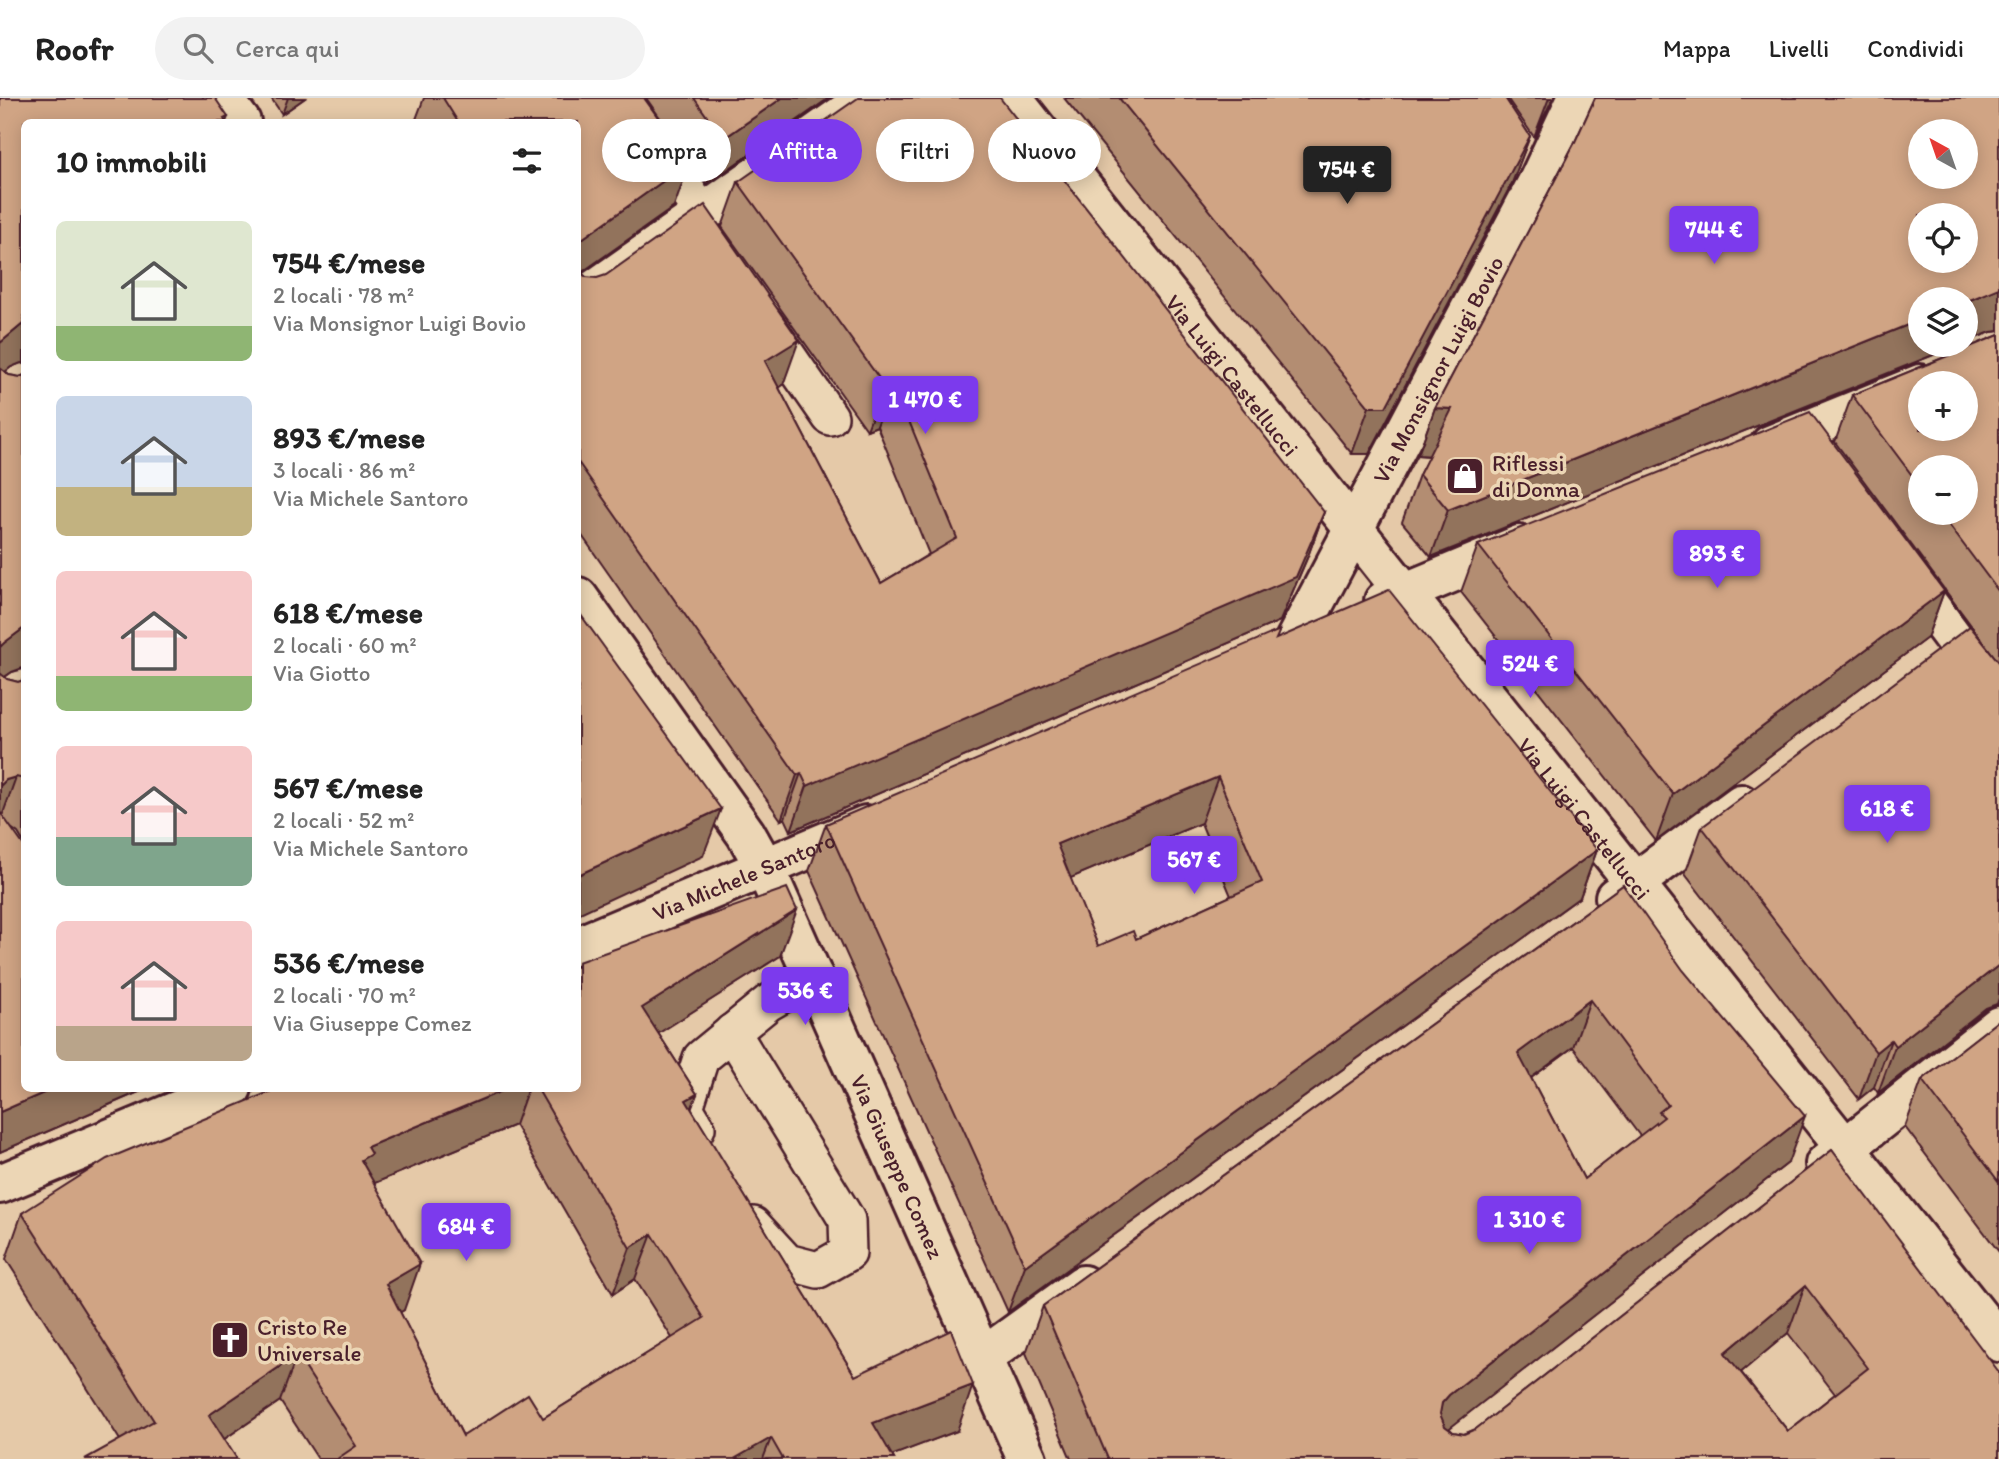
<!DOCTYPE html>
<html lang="it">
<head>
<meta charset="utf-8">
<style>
	body { margin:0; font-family:Itim,sans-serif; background:#f2f2f2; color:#222; height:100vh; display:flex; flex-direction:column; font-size:26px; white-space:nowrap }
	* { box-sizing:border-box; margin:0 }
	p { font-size:23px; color:#767676 }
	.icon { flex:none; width:38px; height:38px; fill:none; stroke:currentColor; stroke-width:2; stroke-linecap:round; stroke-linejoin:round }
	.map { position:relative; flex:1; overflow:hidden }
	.sheet { position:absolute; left:21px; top:21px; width:560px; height:973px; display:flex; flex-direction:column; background:#fff; border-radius:10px; box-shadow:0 4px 18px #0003 }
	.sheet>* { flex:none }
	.guide { position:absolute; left:602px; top:21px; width:665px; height:63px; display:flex; gap:14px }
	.needle { width:46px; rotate:320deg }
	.buttons { position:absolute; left:1908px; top:21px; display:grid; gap:14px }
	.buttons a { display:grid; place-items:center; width:70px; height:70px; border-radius:50%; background:#fff; box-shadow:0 4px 18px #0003; font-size:35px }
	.price { position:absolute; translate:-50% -60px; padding:0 16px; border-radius:7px; background:#7c3aed; color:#fff; font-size:23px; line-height:46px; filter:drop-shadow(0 2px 4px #0008) }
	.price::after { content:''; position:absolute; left:50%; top:42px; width:21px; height:16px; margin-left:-10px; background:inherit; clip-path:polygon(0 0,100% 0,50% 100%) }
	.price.selected { background:#222; color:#fff }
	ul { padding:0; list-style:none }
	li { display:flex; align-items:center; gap:21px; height:175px; padding:0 35px }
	li span { display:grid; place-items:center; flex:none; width:196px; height:140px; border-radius:10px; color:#555 }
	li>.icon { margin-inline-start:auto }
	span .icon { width:84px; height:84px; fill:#fffc; stroke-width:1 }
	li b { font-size:30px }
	h2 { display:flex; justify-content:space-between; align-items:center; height:84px; padding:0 35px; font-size:30px }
	.tag { padding:0 24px; border-radius:32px; background:#fff; box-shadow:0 4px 18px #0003; font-size:24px; line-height:63px }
	.tag.selected { background:#7c3aed; color:#fff }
	header { display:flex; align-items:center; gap:42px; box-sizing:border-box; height:98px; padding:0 35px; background:#fff; border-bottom:2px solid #e0e0e0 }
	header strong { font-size:33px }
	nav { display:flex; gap:38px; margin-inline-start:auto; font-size:24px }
	.search { width:490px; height:63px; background:#f2f2f2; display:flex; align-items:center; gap:18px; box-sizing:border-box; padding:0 24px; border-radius:38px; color:#767676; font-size:26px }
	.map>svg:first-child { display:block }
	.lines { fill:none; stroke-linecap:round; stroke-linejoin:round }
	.lane-casing { stroke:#4a1f2b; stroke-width:40 }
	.street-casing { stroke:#4a1f2b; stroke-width:44 }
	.lane { stroke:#ecd6b5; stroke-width:35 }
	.street { stroke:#ecd6b5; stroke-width:38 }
	.wall { fill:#b38d72; stroke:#4a1f2b; stroke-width:2; fill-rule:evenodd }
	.shaded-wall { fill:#92735c; stroke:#4a1f2b; stroke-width:2 }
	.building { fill:#d0a484; stroke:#4a1f2b; stroke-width:2; fill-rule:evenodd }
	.labels { text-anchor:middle; stroke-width:7; stroke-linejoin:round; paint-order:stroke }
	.street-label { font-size:23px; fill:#4a1f2b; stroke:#ecd6b5 }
	.poi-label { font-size:23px; fill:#4a1f2b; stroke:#ecd6b5; text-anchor:start }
</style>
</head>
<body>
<header>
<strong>Roofr</strong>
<div class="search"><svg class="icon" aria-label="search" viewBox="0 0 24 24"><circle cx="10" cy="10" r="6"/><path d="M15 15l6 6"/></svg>Cerca qui</div>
<nav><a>Mappa</a><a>Livelli</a><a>Condividi</a></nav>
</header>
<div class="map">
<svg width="1999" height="1361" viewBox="0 0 1999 1361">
	<rect width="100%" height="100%" fill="#e5c9a8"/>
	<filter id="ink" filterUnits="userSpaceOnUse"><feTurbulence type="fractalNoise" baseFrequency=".0143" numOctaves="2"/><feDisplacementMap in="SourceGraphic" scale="14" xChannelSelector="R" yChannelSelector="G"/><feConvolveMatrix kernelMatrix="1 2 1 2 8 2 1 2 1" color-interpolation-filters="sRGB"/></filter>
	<g filter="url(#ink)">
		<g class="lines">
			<!-- lane casing -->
			<g class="lane-casing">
				<g id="lane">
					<polyline points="621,0 703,115"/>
					<polyline points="765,225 830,319"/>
					<polyline points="732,934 847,1122 848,1155 818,1172 787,1164 753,1127"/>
					<polyline points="697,1030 685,1010 701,960 768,905 815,878"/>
				</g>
			</g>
			<!-- street casing -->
			<g class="street-casing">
				<g id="street">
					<polyline points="223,0 241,24"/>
					<path id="s1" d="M1012,0L1999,1244"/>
					<polyline points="578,203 867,0"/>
					<polyline points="1770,347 1920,286"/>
					<polyline points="1904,474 1999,601"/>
					<path id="s2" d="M578,499L746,736L765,770L1027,1361"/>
					<polyline points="1384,503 1519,447"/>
					<path id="s3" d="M1295,542L1538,83L1577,0"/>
					<polyline points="1615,799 1741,706"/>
					<path id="s4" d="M578,848L866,727"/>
					<polyline points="1825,1066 1999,928"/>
					<polyline points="0,1086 232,990"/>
					<polyline points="982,1260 1083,1187"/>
				</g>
			</g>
			<!-- lane -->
			<use href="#lane" class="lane"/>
			<!-- street -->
			<use href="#street" class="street"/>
		</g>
		<!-- wall -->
		<g class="wall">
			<polygon points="0,0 228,19 226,24 24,24 21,265 11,269 5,274 9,277 20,279 24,277 24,571 12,574 5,579 7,581 18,584 24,582 24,745 18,735 11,730 24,990 148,990 0,1054"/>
			<polygon points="271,0 305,0 282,16"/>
			<polygon points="424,0 644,0 674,109 581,174 586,179 783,287 779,290 881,485 929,456 877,328 867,332 722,129 738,84 1324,414 1308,458 1280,523 791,733 785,720 781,722 578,432 578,24 415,24"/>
			<polygon points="646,0 829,0 707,86"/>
			<polygon points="1064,0 1505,0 1530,38 1512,85 1369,356 1352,356"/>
			<polygon points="1507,0 1553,0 1534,39"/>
			<path d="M1595,0H1999V233L1991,234L1965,244V201H1920V247H1958L1431,459L1402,424L1419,377L1429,358L1418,357L1435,310L1574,46ZM1920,33H1965V79H1920ZM1920,117H1965V163H1920Z"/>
			<path d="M1999,237V907L1997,906L1986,910L1878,995L1874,989L1859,1001L1685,776L1702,729L1996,561L1835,344L1852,297ZM1920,369L1965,415H1920Z"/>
			<polygon points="1478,447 1944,493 1927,540 1656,743 1461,494"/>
			<path d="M1277,541L1597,752L1580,799L1008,1214L809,773L826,726ZM1201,725L1231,798L1136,841L1098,848L1070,780Z"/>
			<path d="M1623,787L1788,1065L1449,1330L1453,1334L1464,1336L1476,1331L1832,1052L1999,1361H1071L1026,1255L1043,1208ZM1573,949L1640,1038L1584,1081L1531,980ZM1788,1235L1835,1296L1788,1333L1741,1274Z"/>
			<path d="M780,858L658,935L697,996L691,1011L855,1278L957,1333L892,1357L894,1361H318L280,1303L224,1341L120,1342L6,1161L22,1115L279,990H578V864ZM515,1027L613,1196L635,1181L672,1240L543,1320L463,1338L400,1214L404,1212L374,1085Z"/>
			<polygon points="1999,922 1999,1154 1905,1029 1922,982"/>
		</g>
		<!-- shaded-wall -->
		<g class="shaded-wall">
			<polygon points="288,0 305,0 282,16"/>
			<polygon points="782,0 829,0 707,86 723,41"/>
			<polygon points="1549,0 1553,0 1534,39"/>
			<polygon points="1530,38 1512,85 1369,356 1352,356 1369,309"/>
			<polygon points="690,64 674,109 578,177 578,146 582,141"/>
			<polygon points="1999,190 1999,233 1991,234 1965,244 1965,204"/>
			<polygon points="1920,222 1920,247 1958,247 1431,459 1448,412"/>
			<polygon points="24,225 24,266 21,265 11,269 0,278 0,245"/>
			<polygon points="799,242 783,287 749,307 765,263"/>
			<polygon points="893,284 877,328 867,332 884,287"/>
			<polygon points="1435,310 1452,311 1435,358 1418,357"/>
			<polygon points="1324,414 1308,458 1280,523 791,733 807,688"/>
			<polygon points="1944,493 1927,540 1656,743 1673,696"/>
			<polygon points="24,530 24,565 23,570 12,574 0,582 0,549 4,545"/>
			<polygon points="801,675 785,720 781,722 797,677"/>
			<polygon points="16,679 0,724 0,688 6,682"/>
			<polygon points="1218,679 1201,725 1040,793 1057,746"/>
			<polygon points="721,711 703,758 578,816 578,777"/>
			<polygon points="1597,752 1580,799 1008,1214 1025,1168"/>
			<polygon points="797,812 780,858 626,956 642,910"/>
			<polygon points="1999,867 1999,900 1997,906 1986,910 1878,995 1895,948"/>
			<polygon points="1590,902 1573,949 1501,1002 1518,955"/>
			<polygon points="1891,942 1874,989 1859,1001 1876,954"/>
			<polygon points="55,990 148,990 0,1054 0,1014"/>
			<polygon points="509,990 528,990 515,1027 358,1092 361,1062 367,1049"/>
			<polygon points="697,996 680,1041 686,1002"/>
			<polygon points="1805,1018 1788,1065 1432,1344 1442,1305 1449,1297"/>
			<polygon points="652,1136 635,1181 613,1196 630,1150"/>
			<polygon points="420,1166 404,1212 369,1232 386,1186"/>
			<polygon points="1805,1188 1788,1235 1708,1302 1725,1255"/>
			<polygon points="297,1257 280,1303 195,1361 209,1317"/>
			<polygon points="973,1287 957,1333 883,1361 873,1325"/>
			<polygon points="771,1340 763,1361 734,1361"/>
		</g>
		<!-- building -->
		<g class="building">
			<polygon points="0,0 215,0 228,19 224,21 226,24 24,24 24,225 0,245"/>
			<polygon points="443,0 644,0 690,64 582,141 578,146 578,24 458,24"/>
			<polygon points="694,0 782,0 723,41"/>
			<polygon points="858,0 1000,0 1324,414 1296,479 807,688 801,675 797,677 578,364 578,172 586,179 597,180 606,177 705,107 799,242 765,263 881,485 957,440 893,284 884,287 738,84"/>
			<polygon points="1119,0 1505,0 1530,38 1386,309 1369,309"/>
			<path d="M1595,0H1999V190L1965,204V201H1920V222L1448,412L1419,377L1452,311L1435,310L1574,46ZM1920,33H1965V79H1920ZM1920,117H1965V163H1920Z"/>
			<path d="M1999,237V494L1940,415H1965V369H1920V388L1852,297ZM1920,285H1965V331H1920Z"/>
			<polygon points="0,270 9,277 20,279 24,277 24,530 4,545 0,549"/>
			<polygon points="1810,314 1944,493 1673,696 1478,447"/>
			<path d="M1389,492L1597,752L1025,1168L826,726L1280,532L1276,541ZM1218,679L1262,784L1136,841L1133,833L1098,848L1057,746Z"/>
			<polygon points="578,513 721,711 578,777"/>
			<polygon points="1970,528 1999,564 1999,867 1895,948 1891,942 1876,954 1702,729"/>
			<polygon points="0,575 7,581 18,584 24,582 24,681 16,679 6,682 0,688"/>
			<polygon points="0,714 24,748 24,990 55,990 0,1014"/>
			<path d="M1623,787L1683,872L1805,1018L1449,1297L1442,1305L1440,1316L1445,1328L1453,1334L1464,1336L1476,1331L1832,1052L1999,1274V1361H1108L1043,1208ZM1590,902L1668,1007L1659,1014L1664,1019L1584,1081L1518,955ZM1805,1188L1868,1270L1788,1333L1725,1255Z"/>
			<polygon points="787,790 797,812 642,910 697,996 686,1002 855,1278 951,1232 973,1287 873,1325 894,1361 783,1361 771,1340 734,1361 337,1361 356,1348 297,1257 209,1317 237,1361 85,1361 154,1323 22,1115 107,1061 279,990 509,990 367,1049 371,1056 361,1062 420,1166 386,1186 463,1338 528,1296 543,1320 704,1220 652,1136 630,1150 537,990 578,990 578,864"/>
			<polygon points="1999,922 1999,1084 1922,982"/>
		</g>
	</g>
	<!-- icons -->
	<defs>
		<g id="shop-square" transform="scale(2.0125)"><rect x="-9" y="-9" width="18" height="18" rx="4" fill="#4a1f2b" stroke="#ecd6b5"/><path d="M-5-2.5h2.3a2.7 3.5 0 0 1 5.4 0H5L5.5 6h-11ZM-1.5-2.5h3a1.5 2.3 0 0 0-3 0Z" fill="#fff"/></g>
		<g id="church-square" transform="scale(2.0125)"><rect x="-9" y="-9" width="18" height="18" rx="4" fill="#4a1f2b" stroke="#ecd6b5"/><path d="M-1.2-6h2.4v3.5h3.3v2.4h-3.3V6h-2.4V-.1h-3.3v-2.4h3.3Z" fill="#fff"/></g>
	</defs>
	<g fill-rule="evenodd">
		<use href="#shop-square" x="1465" y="378"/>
		<use href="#church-square" x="230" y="1242"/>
	</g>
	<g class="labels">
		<!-- street labels -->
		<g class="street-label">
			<text dy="8" stroke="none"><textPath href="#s3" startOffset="306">Via Monsignor Luigi Bovio</textPath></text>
			<text dy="8" stroke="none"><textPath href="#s1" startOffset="354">Via Luigi Castellucci</textPath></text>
			<text dy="8" stroke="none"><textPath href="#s1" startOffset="920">Via Luigi Castellucci</textPath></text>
			<text dy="8" stroke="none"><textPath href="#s4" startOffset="180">Via Michele Santoro</textPath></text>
			<text dy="8" stroke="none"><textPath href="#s2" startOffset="656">Via Giuseppe Comez</textPath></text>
		</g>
		<!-- poi labels -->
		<g class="poi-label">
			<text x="1492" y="373">Riflessi<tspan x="1492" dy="26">di Donna</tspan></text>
			<text x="257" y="1237">Cristo Re<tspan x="257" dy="26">Universale</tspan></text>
		</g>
	</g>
</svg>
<div class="buttons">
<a><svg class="needle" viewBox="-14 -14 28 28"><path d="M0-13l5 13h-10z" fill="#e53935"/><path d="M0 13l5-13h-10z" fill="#767676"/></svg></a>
<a><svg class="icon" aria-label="locate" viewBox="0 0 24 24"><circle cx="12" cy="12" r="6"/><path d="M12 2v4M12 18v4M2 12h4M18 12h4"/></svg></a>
<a><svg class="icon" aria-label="layers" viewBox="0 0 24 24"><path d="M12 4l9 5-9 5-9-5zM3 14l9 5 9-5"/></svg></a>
<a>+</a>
<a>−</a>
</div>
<b class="price selected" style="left:1347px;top:108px">754 €</b>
<b class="price" style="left:1714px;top:168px">744 €</b>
<b class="price" style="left:925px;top:338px">1 470 €</b>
<b class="price" style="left:1717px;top:492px">893 €</b>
<b class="price" style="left:1530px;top:602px">524 €</b>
<b class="price" style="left:1887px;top:747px">618 €</b>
<b class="price" style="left:1194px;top:798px">567 €</b>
<b class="price" style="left:805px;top:929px">536 €</b>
<b class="price" style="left:1529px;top:1158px">1 310 €</b>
<b class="price" style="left:466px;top:1165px">684 €</b>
<div class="guide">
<a class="tag">Compra</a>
<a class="tag selected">Affitta</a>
<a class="tag">Filtri</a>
<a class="tag">Nuovo</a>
</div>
<section class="sheet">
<h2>10 immobili<svg class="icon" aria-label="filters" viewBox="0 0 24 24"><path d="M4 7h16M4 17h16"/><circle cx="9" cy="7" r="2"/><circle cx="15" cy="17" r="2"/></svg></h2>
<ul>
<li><span style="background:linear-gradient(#dfe7d0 75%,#8fb573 0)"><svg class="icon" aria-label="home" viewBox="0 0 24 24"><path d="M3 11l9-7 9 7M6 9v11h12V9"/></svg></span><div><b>754 €/mese</b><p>2 locali · 78 m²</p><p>Via Monsignor Luigi Bovio</p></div></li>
<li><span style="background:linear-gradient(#c9d6e8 65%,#c2b280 0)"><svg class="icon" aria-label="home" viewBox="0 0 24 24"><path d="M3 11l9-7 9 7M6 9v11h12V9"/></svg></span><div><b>893 €/mese</b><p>3 locali · 86 m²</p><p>Via Michele Santoro</p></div></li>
<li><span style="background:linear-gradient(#f6c9c9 75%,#8fb573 0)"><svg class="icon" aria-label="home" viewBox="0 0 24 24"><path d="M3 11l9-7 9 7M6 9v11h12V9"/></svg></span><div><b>618 €/mese</b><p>2 locali · 60 m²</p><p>Via Giotto</p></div></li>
<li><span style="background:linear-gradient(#f6c9c9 65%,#7fa58c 0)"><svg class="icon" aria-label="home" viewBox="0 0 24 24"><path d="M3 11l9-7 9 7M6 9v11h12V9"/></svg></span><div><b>567 €/mese</b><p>2 locali · 52 m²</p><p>Via Michele Santoro</p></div></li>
<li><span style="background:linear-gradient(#f6c9c9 75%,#b9a48a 0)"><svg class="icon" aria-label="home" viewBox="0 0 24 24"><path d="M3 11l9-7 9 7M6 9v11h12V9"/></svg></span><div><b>536 €/mese</b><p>2 locali · 70 m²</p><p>Via Giuseppe Comez</p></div></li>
</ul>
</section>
</div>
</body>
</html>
